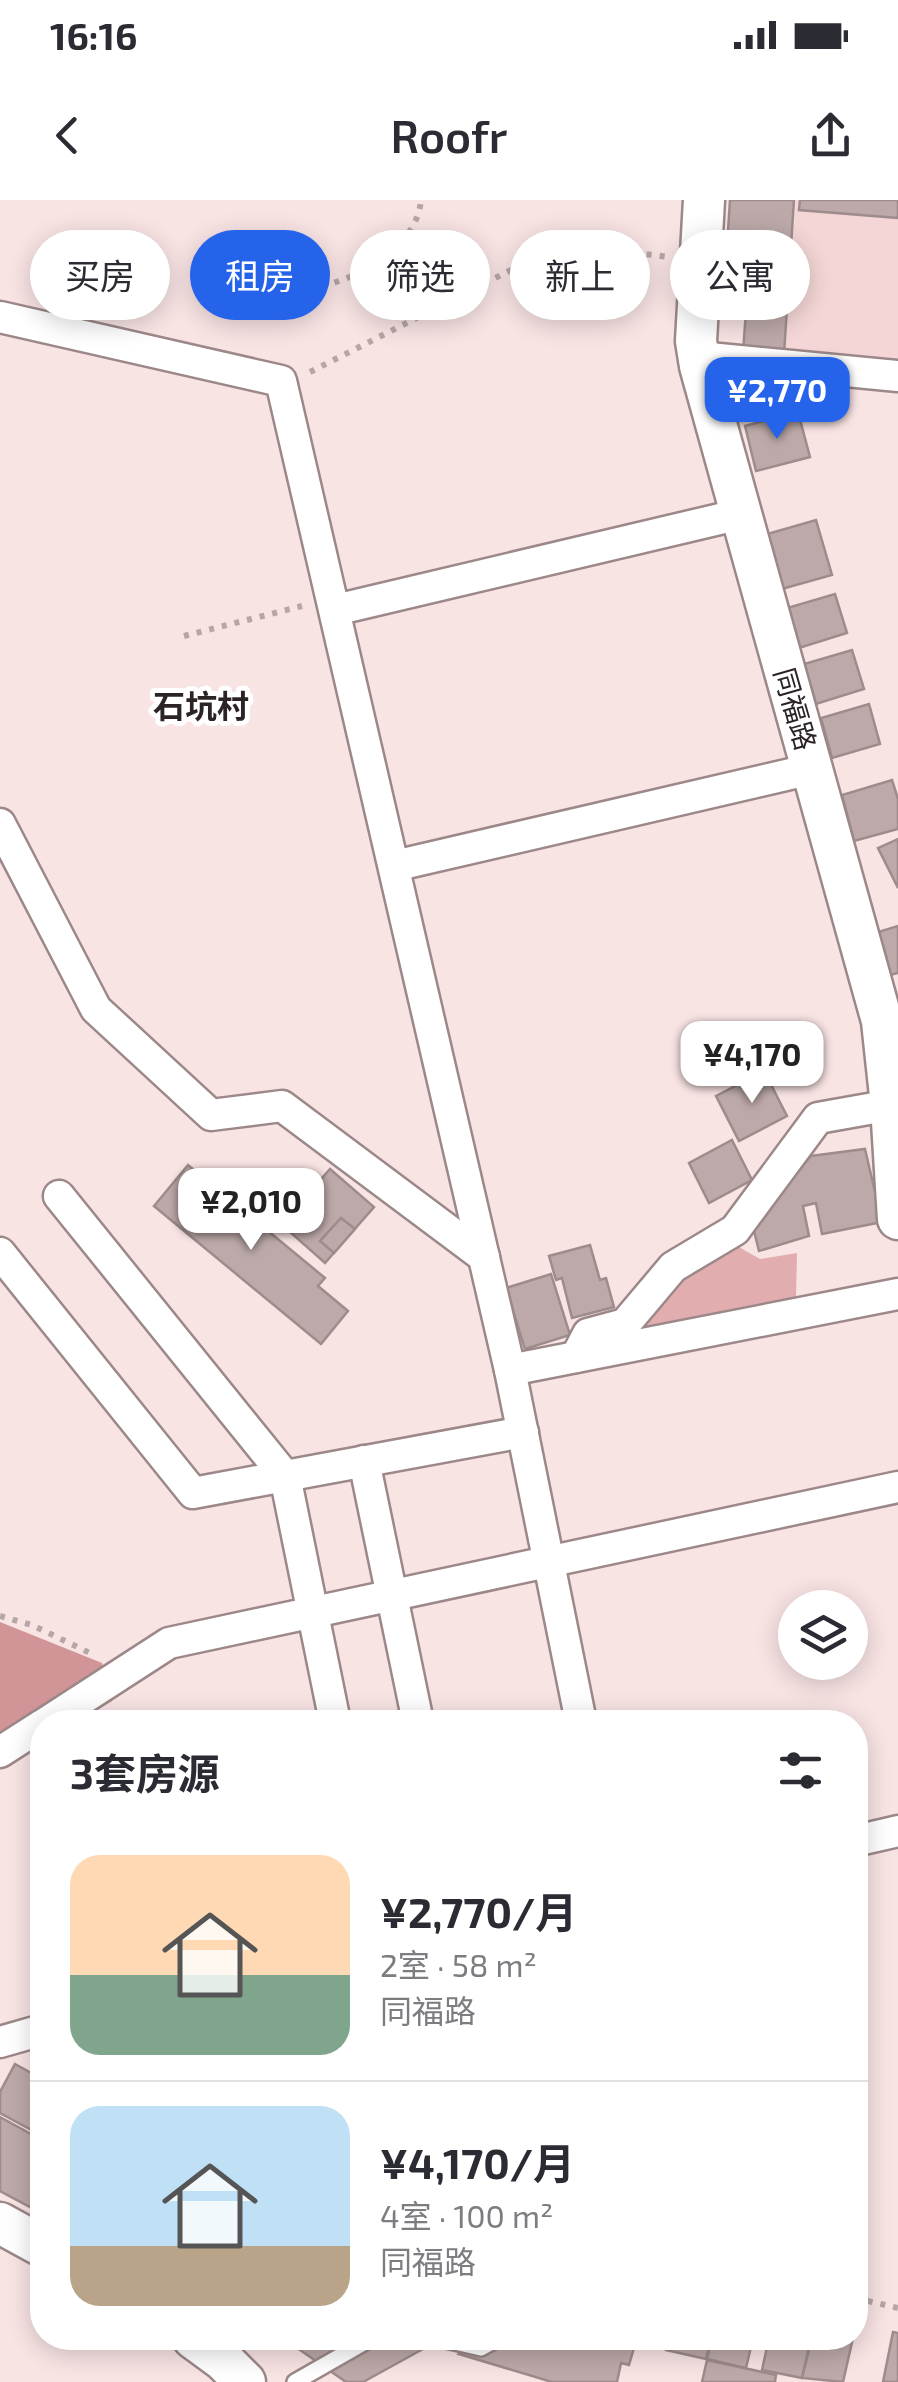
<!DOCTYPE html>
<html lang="zh">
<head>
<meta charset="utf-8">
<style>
	body { margin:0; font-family:"Exo 2","Noto Sans SC",sans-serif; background:#f2f2f3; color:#2b2b33; height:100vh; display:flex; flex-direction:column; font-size:38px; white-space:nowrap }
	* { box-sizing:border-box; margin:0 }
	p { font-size:32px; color:#7c7c81 }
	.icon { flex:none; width:55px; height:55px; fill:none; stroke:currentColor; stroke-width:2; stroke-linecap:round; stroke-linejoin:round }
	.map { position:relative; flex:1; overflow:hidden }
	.details { position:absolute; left:30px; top:1510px; width:838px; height:640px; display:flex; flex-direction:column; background:#fff; border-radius:40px; box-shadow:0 5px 25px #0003 }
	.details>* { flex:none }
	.hud { position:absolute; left:30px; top:30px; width:840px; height:90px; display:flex; gap:20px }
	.buttons { position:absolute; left:778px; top:1390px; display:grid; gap:20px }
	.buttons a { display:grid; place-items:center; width:90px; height:90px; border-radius:50%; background:#fff; box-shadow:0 5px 25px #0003; font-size:50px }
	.price { position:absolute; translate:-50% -85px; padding:0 22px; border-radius:20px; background:#fff; color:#222; font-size:32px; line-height:65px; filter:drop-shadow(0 2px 5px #0008) }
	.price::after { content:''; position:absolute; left:50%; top:60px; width:30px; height:22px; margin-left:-15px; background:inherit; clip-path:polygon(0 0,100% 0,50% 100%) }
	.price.active { background:#2563eb; color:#fff }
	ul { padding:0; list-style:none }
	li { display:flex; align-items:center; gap:30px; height:250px; padding:0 40px }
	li+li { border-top:2px solid #e1e1e2 }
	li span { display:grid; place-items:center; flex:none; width:280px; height:200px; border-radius:30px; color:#555 }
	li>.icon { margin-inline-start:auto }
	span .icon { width:120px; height:120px; fill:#fffc; stroke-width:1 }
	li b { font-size:42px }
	h2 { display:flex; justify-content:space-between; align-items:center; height:120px; padding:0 40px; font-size:42px }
	.chip { padding:0 35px; border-radius:45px; background:#fff; box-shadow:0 5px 25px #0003; font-size:35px; line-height:90px }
	.chip.active { background:#2563eb; color:#fff }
	.status { display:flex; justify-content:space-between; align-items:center; height:70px; padding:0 50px; background:#fff; direction:ltr }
	.status svg { height:28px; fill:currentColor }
	header { display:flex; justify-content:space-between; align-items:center; height:130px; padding:0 40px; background:#fff; font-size:45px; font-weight:600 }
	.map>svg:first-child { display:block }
	.built { fill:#f4d6d6 }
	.green { fill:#e2adaf }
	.forest { fill:#d19497 }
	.building { fill:#bda9a9; stroke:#9e8b8b; stroke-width:2.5 }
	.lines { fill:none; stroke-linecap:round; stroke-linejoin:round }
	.lane-casing { stroke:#9c8889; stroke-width:20 }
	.street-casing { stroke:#9c8889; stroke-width:35 }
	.secondary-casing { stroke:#9c8889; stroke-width:45 }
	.path { stroke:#b7a6a6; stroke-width:6; stroke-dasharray:5 8; stroke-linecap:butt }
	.lane { stroke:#fff; stroke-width:15 }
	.street { stroke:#fff; stroke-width:30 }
	.secondary { stroke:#fff; stroke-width:40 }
	.labels { text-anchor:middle; stroke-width:10; stroke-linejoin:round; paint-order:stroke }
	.street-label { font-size:28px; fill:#2c2424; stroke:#fff }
	.quarter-label { font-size:32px; font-weight:bold; fill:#2c2424; stroke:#fff }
</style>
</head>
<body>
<div class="status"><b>16:16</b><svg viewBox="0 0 49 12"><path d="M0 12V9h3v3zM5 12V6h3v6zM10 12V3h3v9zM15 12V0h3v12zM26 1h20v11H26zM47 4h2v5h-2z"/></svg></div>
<header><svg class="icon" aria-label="back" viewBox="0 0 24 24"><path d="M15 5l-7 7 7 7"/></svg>Roofr<svg class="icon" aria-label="share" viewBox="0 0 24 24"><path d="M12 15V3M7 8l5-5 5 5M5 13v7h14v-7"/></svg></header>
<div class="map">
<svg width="898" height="2182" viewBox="0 0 898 2182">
	<rect width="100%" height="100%" fill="#f9e4e4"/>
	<!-- built -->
	<polygon class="built" points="796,0 898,0 898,159 785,150"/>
	<!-- green -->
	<polygon class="green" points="732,1043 760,1059 797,1053 796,1099 638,1132 681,1074"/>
	<!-- forest -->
	<polygon class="forest" points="0,1422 102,1463 112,1501 75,1522 42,1522 42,1536 0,1531"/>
	<!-- building -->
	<g class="building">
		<polygon points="730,0 794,0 784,154 743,152 746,111 723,109"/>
		<polygon points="800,0 898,0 898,18 799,10"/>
		<polygon points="798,212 810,257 756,271 745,226"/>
		<polygon points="816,320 832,375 782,389 767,334"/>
		<polygon points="835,394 847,433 799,448 787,408"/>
		<polygon points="852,450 864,489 816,504 804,464"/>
		<polygon points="869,504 880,544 832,558 821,518"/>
		<polygon points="892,580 898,599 898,629 854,641 842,595"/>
		<polygon points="898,639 898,688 878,648"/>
		<polygon points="898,726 898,773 890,775 878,732"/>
		<polygon points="764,871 787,916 739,941 716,896"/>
		<polygon points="732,940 752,980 709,1003 689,963"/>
		<polygon points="865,949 882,1022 822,1034 816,1003 803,1006 809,1036 759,1051 752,1023 811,956"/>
		<polygon points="188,965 325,1078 318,1086 348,1111 321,1144 154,1006"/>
		<polygon points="330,969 374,1007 325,1063 281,1024"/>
		<polygon points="341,1018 355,1029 334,1053 320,1041"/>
		<polygon points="590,1045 600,1080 606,1078 614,1107 572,1118 562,1078 556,1080 549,1056"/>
		<polygon points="551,1074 570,1135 525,1149 506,1088"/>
		<polygon points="15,1864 42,1879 42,1928 39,1934 0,1913 0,1892"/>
		<polygon points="0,1917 42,1940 42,1984 30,2007 0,1991"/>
		<polygon points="893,2132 898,2133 898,2182 883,2182"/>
		<polygon points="283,2138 443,2138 363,2182 346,2182"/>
		<polygon points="485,2138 642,2138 639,2143 636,2141 629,2165 621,2163 617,2182 552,2182 459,2154"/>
		<polygon points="669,2138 711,2138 706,2159 666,2150"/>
		<polygon points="712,2138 753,2138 746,2168 707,2159"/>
		<polygon points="769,2138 811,2138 802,2178 762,2170"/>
		<polygon points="812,2138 853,2138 843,2182 802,2178"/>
		<polygon points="707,2160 776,2175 775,2182 702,2182"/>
	</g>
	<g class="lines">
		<!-- lane casing -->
		<g class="lane-casing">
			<g id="lane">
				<polyline points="437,2138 481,2148 499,2138"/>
				<polyline points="295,2182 372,2138"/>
			</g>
		</g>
		<!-- street casing -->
		<g class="street-casing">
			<g id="street">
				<polyline points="0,117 281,181 510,1170 581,1522"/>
				<polyline points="699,157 898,176"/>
				<polyline points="335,410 741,314"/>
				<polyline points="0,624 96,809 211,915 282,906 484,1057"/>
				<polyline points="394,666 812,569"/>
				<polyline points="59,996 285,1276 335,1522"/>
				<polyline points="0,1053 193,1293 523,1232"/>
				<polyline points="576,1157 588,1134 625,1124 673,1067 735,1030 818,918 891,905"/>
				<polyline points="510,1170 898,1094"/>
				<polyline points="364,1261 418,1522"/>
				<polyline points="47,1522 169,1443 898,1287"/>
				<polyline points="0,1552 42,1525"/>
				<polyline points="855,1641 898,1631"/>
				<polyline points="0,1842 42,1830"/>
			</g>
		</g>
		<!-- secondary casing -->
		<g class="secondary-casing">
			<g id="secondary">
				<polyline points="704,0 696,141 700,166 882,821 891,905 898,1019"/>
				<polyline points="0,2023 42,2046"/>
				<polyline points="193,2138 223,2160 245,2182"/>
			</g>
		</g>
		<!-- path -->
		<g class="path">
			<path d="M322,86C362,77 417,46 421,0"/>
			<path d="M310,172L519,66C570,47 616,50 669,57"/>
			<polyline points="184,436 302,406"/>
			<polyline points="0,1416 32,1425 94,1455"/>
			<polyline points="855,2098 898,2108"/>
		</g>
		<!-- lane -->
		<use href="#lane" class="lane"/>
		<!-- street -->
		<use href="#street" class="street"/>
		<!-- secondary -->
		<use href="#secondary" class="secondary"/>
	</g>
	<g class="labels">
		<!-- street labels -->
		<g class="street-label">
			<text transform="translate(795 509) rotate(74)" y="10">同福路</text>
		</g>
		<!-- quarter labels -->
		<g class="quarter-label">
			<text x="201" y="518">石坑村</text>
		</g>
	</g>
</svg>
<div class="buttons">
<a><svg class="icon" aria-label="layers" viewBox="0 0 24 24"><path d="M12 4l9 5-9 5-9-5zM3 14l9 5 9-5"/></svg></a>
</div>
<b class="price active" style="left:777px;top:242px">¥2,770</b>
<b class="price" style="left:752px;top:906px">¥4,170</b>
<b class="price" style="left:251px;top:1053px">¥2,010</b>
<div class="hud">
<a class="chip">买房</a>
<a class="chip active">租房</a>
<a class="chip">筛选</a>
<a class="chip">新上</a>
<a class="chip">公寓</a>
</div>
<section class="details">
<h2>3套房源<svg class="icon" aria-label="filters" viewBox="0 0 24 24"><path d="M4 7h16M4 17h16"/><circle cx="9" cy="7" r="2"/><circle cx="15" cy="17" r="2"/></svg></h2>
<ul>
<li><span style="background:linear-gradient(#ffd9b3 60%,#7fa58c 0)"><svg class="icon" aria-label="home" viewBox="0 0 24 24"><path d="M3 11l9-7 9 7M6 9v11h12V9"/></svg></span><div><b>¥2,770/月</b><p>2室 · 58 m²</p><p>同福路</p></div></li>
<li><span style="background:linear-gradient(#bfe0f5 70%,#b9a48a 0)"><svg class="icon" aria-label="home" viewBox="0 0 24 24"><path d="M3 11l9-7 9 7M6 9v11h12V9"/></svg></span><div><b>¥4,170/月</b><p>4室 · 100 m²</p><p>同福路</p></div></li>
</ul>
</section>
</div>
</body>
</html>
